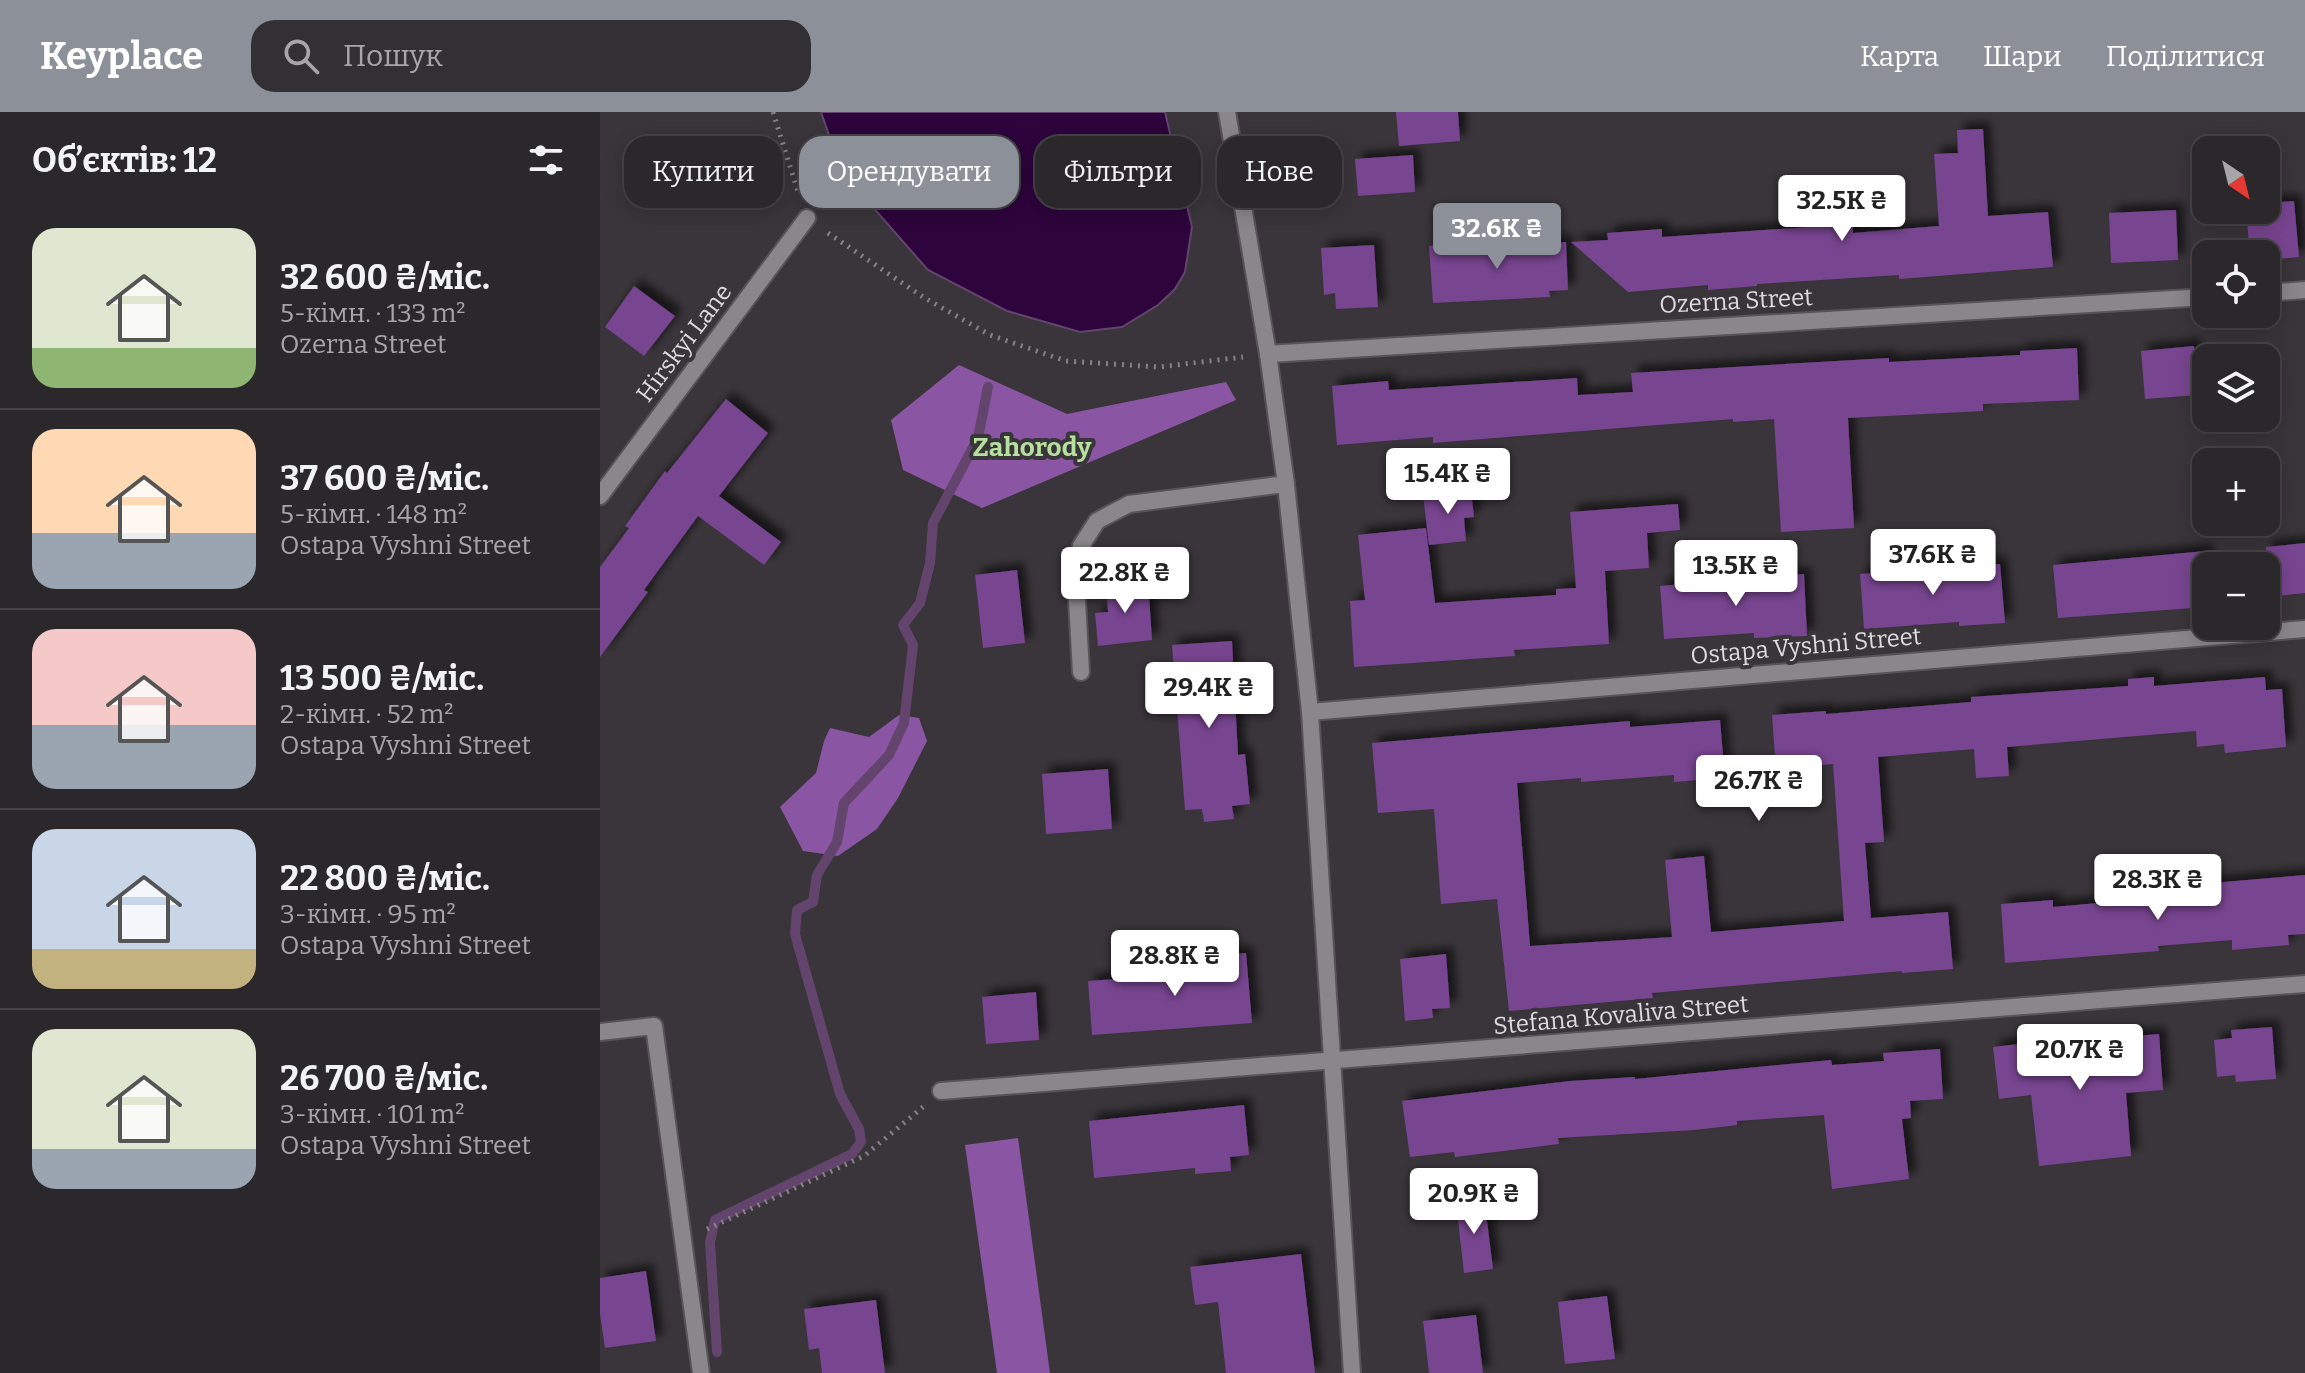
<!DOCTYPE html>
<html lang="uk">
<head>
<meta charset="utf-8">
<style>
	body { margin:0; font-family:Bitter,serif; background:#333034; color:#f1f3f6; height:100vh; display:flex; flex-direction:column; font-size:30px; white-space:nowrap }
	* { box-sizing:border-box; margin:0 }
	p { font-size:26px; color:#a6a6a9 }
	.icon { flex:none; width:44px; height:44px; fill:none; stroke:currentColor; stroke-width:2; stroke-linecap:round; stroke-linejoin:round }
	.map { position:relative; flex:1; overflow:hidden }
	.details { display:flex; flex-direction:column; background:#2b282c; width:600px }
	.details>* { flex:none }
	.guide { position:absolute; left:24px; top:24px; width:760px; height:72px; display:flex; gap:16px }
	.needle { width:52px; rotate:145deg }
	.fabs { position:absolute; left:1592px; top:24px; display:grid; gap:16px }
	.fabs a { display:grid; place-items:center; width:88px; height:88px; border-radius:16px; background:#2b282c; box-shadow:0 4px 20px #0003,0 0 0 2px #474448; font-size:40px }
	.price { position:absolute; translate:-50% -68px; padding:0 18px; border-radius:8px; background:#fff; color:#222; font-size:26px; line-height:52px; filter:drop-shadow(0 2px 4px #0008) }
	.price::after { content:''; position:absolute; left:50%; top:48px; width:24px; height:18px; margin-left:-12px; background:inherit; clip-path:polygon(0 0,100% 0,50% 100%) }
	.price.current { background:#8c9099; color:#fff }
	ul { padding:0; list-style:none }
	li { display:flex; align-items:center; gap:24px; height:200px; padding:0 32px }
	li+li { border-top:2px solid #474448 }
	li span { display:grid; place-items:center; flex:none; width:224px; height:160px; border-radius:24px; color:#555 }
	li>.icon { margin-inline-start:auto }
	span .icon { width:96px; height:96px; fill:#fffc; stroke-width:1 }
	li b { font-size:34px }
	h2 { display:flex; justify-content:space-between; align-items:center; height:96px; padding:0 32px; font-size:34px }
	.chip { padding:0 28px; border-radius:24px; background:#2b282c; box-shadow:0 4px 20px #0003,0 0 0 2px #474448; font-size:28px; line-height:72px }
	.chip.current { background:#8c9099; color:#fff }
	header { display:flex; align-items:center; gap:48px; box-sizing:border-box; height:112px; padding:0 40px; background:#8c9099; color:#fff }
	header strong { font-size:38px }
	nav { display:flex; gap:44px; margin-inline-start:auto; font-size:28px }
	.search { width:560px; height:72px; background:#333034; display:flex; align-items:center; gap:20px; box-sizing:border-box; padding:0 28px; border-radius:24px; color:#a6a6a9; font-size:30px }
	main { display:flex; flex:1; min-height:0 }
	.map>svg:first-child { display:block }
	.forest { fill:#8a55a2 }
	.water { fill:#2d043c; stroke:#62446d; stroke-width:2 }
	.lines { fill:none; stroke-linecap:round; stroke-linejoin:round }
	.stream { stroke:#62446d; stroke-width:10 }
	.building { fill:#784490; filter:url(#shadow) }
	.service-casing { stroke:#575358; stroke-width:20 }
	.minor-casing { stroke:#575358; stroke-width:20 }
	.path { stroke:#868387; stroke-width:5; stroke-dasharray:2 6; stroke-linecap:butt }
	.service { stroke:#89878a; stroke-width:16 }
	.minor { stroke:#89878a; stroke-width:16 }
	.labels { text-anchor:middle; stroke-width:8; stroke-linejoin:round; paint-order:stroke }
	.street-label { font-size:24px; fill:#dddbde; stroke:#39353a }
	.neighbourhood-label { font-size:26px; font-weight:bold; fill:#b5e09d; stroke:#39353a }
</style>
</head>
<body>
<header>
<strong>Keyplace</strong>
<div class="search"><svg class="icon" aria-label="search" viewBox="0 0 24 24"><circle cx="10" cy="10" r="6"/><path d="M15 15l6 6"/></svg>Пошук</div>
<nav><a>Карта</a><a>Шари</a><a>Поділитися</a></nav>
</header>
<main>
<section class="details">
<h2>Об’єктів: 12<svg class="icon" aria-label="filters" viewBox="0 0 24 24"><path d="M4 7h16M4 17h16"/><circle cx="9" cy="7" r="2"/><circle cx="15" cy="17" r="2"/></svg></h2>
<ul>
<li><span style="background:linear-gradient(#dfe7d0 75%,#8fb573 0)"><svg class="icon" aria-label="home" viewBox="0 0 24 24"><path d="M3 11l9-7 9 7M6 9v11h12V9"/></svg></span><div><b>32 600 ₴/міс.</b><p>5-кімн. · 133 m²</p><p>Ozerna Street</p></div></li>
<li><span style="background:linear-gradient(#ffd9b3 65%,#9aa5b1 0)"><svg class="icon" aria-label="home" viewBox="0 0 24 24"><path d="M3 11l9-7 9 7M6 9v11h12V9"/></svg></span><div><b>37 600 ₴/міс.</b><p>5-кімн. · 148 m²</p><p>Ostapa Vyshni Street</p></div></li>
<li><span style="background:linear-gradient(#f6c9c9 60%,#9aa5b1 0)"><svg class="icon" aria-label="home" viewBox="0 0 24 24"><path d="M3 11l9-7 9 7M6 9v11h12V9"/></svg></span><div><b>13 500 ₴/міс.</b><p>2-кімн. · 52 m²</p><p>Ostapa Vyshni Street</p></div></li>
<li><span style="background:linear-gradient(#c9d6e8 75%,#c2b280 0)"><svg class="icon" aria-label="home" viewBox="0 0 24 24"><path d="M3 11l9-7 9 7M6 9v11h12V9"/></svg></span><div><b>22 800 ₴/міс.</b><p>3-кімн. · 95 m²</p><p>Ostapa Vyshni Street</p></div></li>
<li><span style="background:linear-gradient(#dfe7d0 75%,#9aa5b1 0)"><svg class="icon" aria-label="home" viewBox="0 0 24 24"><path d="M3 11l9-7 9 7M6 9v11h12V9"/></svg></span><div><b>26 700 ₴/міс.</b><p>3-кімн. · 101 m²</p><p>Ostapa Vyshni Street</p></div></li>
</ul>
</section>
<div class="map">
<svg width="1705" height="1261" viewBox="0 0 1705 1261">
	<defs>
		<filter id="shadow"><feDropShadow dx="7" dy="-7" stdDeviation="4" flood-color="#0009"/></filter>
	</defs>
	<rect width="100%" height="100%" fill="#39353a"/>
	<!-- forest -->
	<g class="forest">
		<polygon points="359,253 467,302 626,270 636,288 382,396 303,358 291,308"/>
		<polygon points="299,603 319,606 327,629 298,686 277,717 238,744 203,739 180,695 216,661 224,629 230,616 269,625"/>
		<polygon points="418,1026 450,1261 397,1261 365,1033"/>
	</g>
	<!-- water -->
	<polygon class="water" points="221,0 565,0 592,115 585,160 575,177 558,193 522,215 480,220 407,199 328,158 270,92 229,23"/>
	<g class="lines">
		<!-- stream -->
		<polyline class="stream" points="117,1240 110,1130 115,1108 252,1042 261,1030 259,1017 240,982 195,822 197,798 213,790 217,763 237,730 244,691 289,643 304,611 313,533 303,513 320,491 330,451 333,411 378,326 388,275"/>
	</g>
	<!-- building -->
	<g class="building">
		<polygon points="796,0 858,0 860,29 799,34"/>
		<polygon points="1383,17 1388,104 1448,100 1453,155 1299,167 1299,163 1157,172 1157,174 1108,178 1108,173 1028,180 971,130 1008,128 1007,121 1062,117 1062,125 1253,112 1253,121 1339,114 1334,42 1358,41 1357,18"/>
		<polygon points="813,43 815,80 758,84 755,47"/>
		<polygon points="1694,89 1699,145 1666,148 1666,142 1650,142 1646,98 1666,98 1666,91"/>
		<polygon points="1576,98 1578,148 1511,151 1509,101"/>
		<polygon points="883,130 883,134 966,130 968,178 949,179 950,185 833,191 829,134"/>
		<polygon points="774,133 778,195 736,197 735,181 724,183 721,136"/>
		<polygon points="34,174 75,204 44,244 5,215"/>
		<polygon points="1594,234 1598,283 1545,287 1541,239"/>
		<polygon points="1477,236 1479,288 1383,292 1383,299 1248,306 1254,416 1181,420 1174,307 1133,310 1133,307 833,331 833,325 737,333 732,274 788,269 789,278 977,266 978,283 1033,280 1031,261 1289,246 1289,250 1420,243 1420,239"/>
		<polygon points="126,287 168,321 119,384 181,430 164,453 98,404 44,478 48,480 0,545 0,455 29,416 25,414 65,359 67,361"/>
		<polygon points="871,378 874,405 864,406 866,429 829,433 823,383"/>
		<polygon points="1078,392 1080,418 1047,421 1049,456 1005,459 1009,532 914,538 915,544 754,555 750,489 765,488 758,423 826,416 835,491 956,483 956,477 976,476 970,400"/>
		<polygon points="1705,431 1705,481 1666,485 1666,435"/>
		<polygon points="1606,439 1606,495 1458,506 1453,453"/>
		<polygon points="1400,452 1405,511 1359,514 1359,510 1264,517 1260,462"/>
		<polygon points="417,458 425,531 383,536 375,463"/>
		<polygon points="1204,462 1207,524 1154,526 1154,521 1064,527 1060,474"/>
		<polygon points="548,469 552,528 498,534 495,501 508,500 506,473"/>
		<polygon points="632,529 638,643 645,642 650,692 632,694 634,707 604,710 602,697 585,698 572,533"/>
		<polygon points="1554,565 1554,574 1665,565 1666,578 1682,577 1686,635 1625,641 1624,632 1597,635 1596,619 1407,635 1409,664 1376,666 1374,637 1278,645 1284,730 1265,731 1271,806 1348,800 1353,857 1302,861 1302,859 1052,881 1053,886 909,899 897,787 841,792 834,697 778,701 772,631 1030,609 1030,615 1120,608 1125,666 1074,670 1074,663 981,670 981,666 917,671 930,834 1072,825 1065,748 1104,744 1111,820 1244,809 1233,652 1176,657 1172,603 1226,599 1226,602 1371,590 1371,585 1528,574 1528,567"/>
		<polygon points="508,657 512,717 446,722 442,662"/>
		<polygon points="1705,763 1705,822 1688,823 1689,833 1632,838 1632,828 1558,834 1559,839 1405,851 1401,792 1453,788 1453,795 1601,782 1600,772"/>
		<polygon points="646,841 652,911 492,923 488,869 589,862 588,845"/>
		<polygon points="846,842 850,896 832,897 833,906 805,909 800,847"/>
		<polygon points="436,880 439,928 386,932 382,885"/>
		<polygon points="1672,915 1676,967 1636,970 1635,963 1617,965 1614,928 1632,926 1631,918"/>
		<polygon points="1559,922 1563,978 1526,981 1531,1044 1439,1054 1431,983 1399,987 1393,935 1453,928 1454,931"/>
		<polygon points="1340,937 1343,987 1310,989 1311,1006 1302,1007 1309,1067 1232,1077 1224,1003 1137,1009 1137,1013 1095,1018 958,1026 959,1032 855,1045 854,1040 810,1045 802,989 970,969 1035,965 1035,967 1231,948 1232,953 1284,949 1283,941"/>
		<polygon points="644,993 649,1043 630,1045 631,1059 595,1062 595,1056 494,1066 489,1009"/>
		<polygon points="884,1085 893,1157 864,1161 856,1091"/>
		<polygon points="701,1142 715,1261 626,1261 618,1190 595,1193 590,1155"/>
		<polygon points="46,1159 56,1229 5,1236 0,1202 0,1166"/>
		<polygon points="1007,1184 1015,1247 965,1252 958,1190"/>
		<polygon points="276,1188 285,1261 222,1261 219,1236 209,1238 204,1197"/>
		<polygon points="876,1203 883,1261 829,1261 823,1209"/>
	</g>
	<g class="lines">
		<!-- service casing -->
		<g class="service-casing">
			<g id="service">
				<polyline points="481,560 476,471 481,434 497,409 529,392 686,372"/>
				<polyline points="0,920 54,914 101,1261"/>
			</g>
		</g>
		<!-- minor casing -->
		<g class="minor-casing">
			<g id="minor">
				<polyline points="627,0 668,242 686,372 710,600 752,1261"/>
				<polyline points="1666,181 1705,178"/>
				<polyline points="668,242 1606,185"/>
				<polyline points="0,384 207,106"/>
				<polyline points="710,600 1705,517"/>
				<polyline points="341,979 1705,872"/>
			</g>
		</g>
		<!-- path -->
		<g class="path">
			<polyline points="173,0 199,83"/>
			<polyline points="228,121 323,185 390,223 466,249 559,255 643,245"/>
			<polyline points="107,1117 264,1044 323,995"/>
		</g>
		<!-- service -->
		<use href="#service" class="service"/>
		<!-- minor -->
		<use href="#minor" class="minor"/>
	</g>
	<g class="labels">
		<!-- street labels -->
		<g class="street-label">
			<text transform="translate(1136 189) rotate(-3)" y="8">Ozerna Street</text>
			<text transform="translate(84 231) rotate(-53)" y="8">Hirskyi Lane</text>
			<text transform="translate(1206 534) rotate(-5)" y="8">Ostapa Vyshni Street</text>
			<text transform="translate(1021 903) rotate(-5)" y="8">Stefana Kovaliva Street</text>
		</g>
		<!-- neighbourhood labels -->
		<g class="neighbourhood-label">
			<text x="432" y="344">Zahorody</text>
		</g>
	</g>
</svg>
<div class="fabs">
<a><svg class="needle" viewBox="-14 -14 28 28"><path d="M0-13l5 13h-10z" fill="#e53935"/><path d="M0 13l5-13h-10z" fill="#a6a6a9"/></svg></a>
<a><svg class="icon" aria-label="locate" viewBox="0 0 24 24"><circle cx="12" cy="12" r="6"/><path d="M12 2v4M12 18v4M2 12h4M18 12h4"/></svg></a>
<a><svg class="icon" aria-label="layers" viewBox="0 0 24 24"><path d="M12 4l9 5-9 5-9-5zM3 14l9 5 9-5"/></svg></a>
<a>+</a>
<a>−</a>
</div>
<b class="price" style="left:1242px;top:131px">32.5K ₴</b>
<b class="price current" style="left:897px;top:159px">32.6K ₴</b>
<b class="price" style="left:848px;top:404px">15.4K ₴</b>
<b class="price" style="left:1333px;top:485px">37.6K ₴</b>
<b class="price" style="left:1136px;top:496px">13.5K ₴</b>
<b class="price" style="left:525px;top:503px">22.8K ₴</b>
<b class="price" style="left:609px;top:618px">29.4K ₴</b>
<b class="price" style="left:1159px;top:711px">26.7K ₴</b>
<b class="price" style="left:1558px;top:810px">28.3K ₴</b>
<b class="price" style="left:575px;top:886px">28.8K ₴</b>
<b class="price" style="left:1480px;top:980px">20.7K ₴</b>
<b class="price" style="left:874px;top:1124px">20.9K ₴</b>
<div class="guide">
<a class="chip">Купити</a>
<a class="chip current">Орендувати</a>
<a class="chip">Фільтри</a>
<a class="chip">Нове</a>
</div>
</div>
</main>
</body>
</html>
